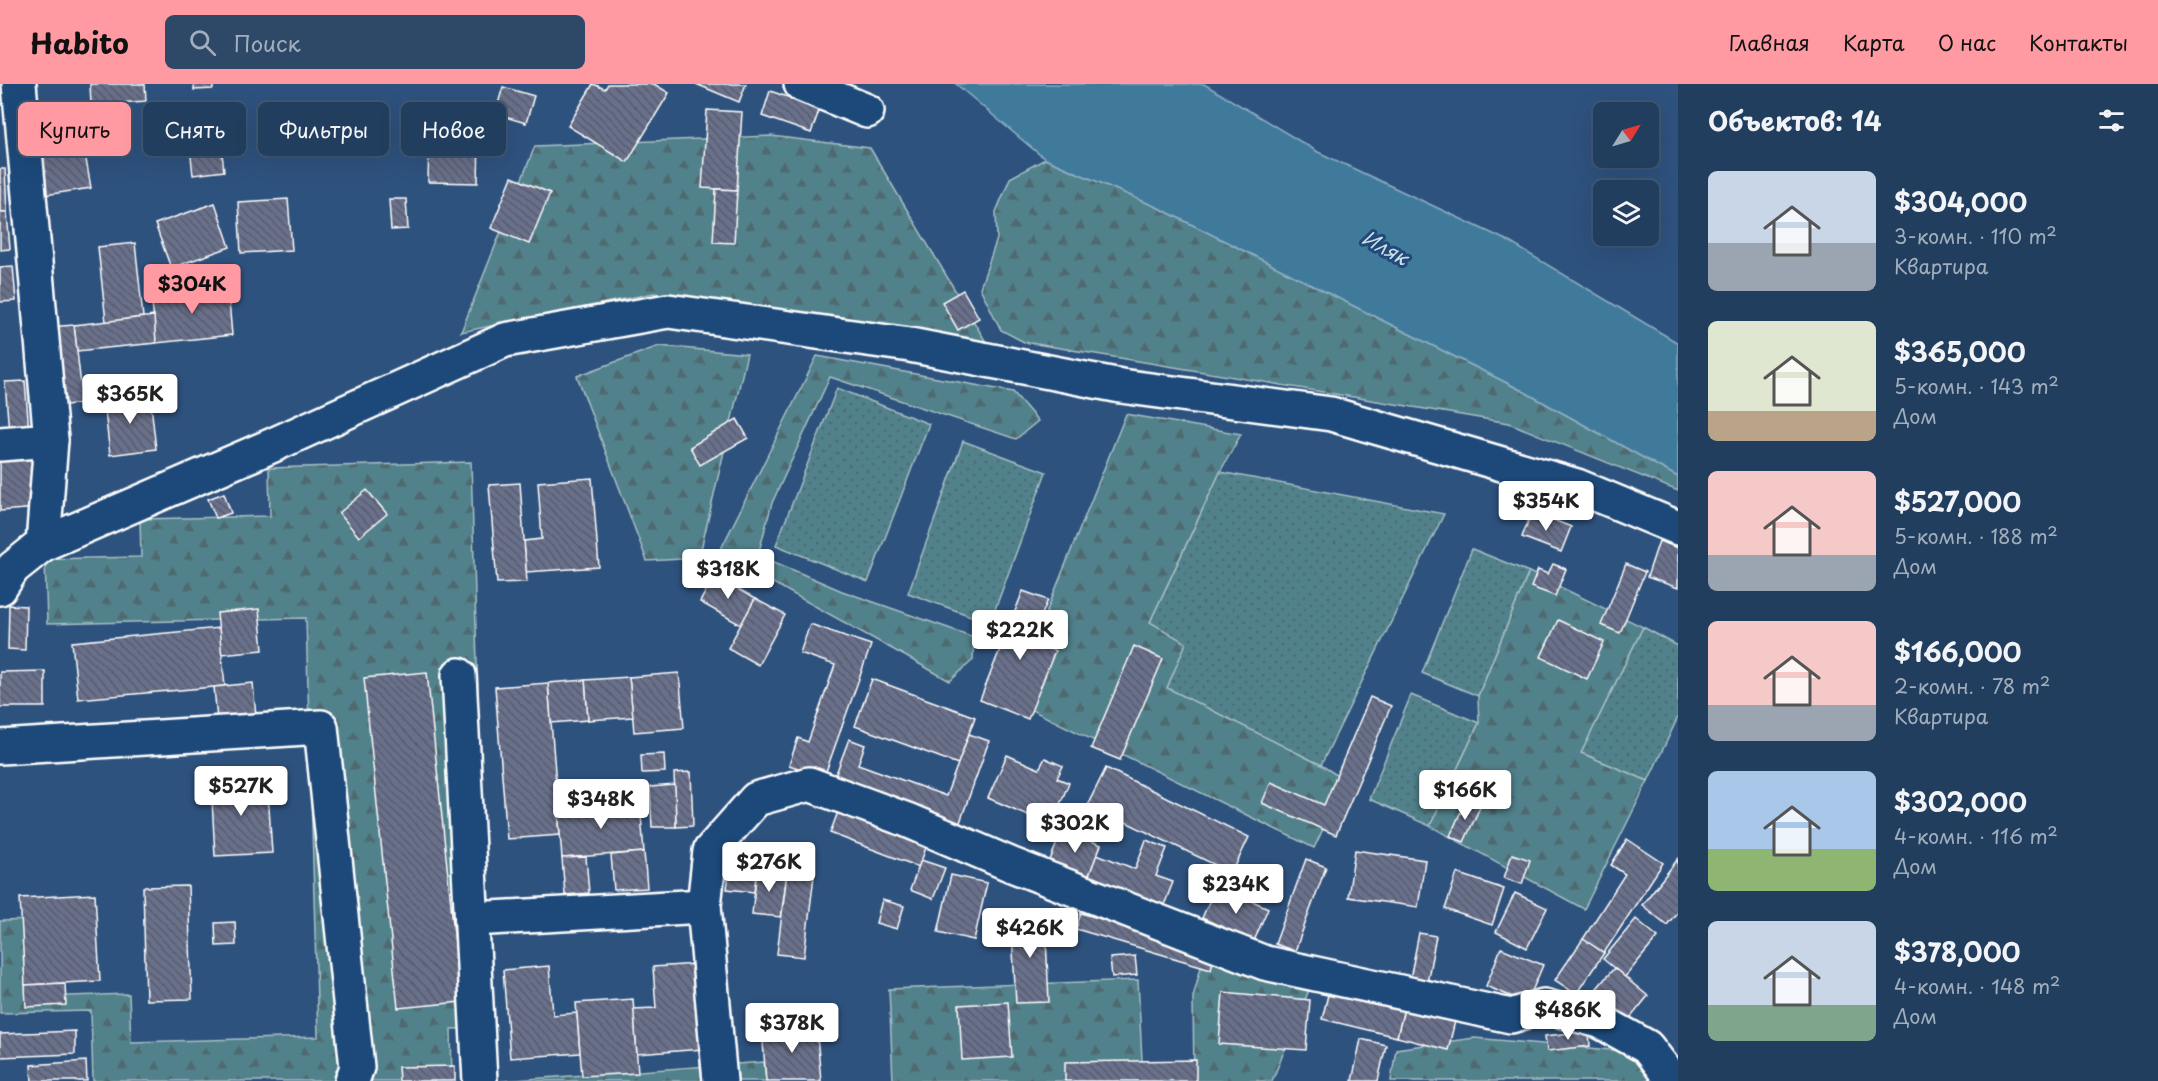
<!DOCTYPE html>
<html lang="ru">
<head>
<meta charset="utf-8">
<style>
	body { margin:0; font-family:"Playpen Sans",sans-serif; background:#2e4967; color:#f1f3f6; height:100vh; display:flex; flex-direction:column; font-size:22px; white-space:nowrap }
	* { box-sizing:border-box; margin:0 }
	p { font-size:20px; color:#a2aebc }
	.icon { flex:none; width:33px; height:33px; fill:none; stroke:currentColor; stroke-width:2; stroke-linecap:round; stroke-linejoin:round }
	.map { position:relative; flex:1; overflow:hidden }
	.drawer { display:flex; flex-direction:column; background:#223e5e; width:480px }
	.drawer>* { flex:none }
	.top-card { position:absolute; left:18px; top:18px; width:570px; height:54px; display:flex; gap:12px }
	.needle { width:39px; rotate:53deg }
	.buttons { position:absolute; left:1593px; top:18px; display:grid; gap:12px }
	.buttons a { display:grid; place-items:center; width:66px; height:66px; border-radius:9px; background:#223e5e; box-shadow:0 6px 24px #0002,0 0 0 2px #3f5773; font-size:30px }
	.price { position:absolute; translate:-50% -51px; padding:0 14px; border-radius:6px; background:#fff; color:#222; font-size:20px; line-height:39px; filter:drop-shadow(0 2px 3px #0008) }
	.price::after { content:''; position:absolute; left:50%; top:36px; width:18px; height:14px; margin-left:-9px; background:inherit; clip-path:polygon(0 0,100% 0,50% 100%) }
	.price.current { background:#ff9aa2; color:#111 }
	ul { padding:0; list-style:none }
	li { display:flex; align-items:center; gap:18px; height:150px; padding:0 30px }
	li span { display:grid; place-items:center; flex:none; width:168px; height:120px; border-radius:9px; color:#555 }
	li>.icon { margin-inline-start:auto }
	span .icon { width:72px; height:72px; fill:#fffc; stroke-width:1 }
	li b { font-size:26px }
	h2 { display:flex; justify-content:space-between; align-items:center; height:72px; padding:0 30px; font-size:26px }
	.pill { padding:0 21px; border-radius:9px; background:#223e5e; box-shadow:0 6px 24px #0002,0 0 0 2px #3f5773; font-size:21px; line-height:54px }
	.pill.current { background:#ff9aa2; color:#111 }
	header { display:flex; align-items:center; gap:36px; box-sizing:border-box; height:84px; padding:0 30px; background:#ff9aa2; color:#111 }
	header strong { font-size:28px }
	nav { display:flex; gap:33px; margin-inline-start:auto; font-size:21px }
	.search { width:420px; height:54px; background:#2e4967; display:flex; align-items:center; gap:15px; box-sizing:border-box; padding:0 21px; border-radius:9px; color:#a2aebc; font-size:22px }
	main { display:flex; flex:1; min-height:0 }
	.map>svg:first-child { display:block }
	.grass { fill:url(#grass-dots); stroke:#a8c0c5; stroke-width:1.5 }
	.forest { fill:url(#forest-firs); stroke:#a8c0c5; stroke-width:1.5 }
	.water { fill:#417a9b; stroke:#8dafc3; stroke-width:1.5 }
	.building { fill:url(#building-back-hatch); stroke:#fff; stroke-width:1.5 }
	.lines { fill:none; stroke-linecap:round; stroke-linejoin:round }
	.minor-casing { stroke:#fff; stroke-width:38 }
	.minor { stroke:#1f4a7a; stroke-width:33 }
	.labels { text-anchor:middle; stroke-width:6; stroke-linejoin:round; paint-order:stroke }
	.water-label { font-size:20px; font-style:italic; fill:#d0dee6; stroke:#1f4a7a }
</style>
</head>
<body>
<header>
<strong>Habito</strong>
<div class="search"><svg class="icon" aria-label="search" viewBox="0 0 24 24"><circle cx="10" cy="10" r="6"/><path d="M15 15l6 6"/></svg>Поиск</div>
<nav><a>Главная</a><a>Карта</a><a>О нас</a><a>Контакты</a></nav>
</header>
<main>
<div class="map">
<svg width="1678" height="997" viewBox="0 0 1678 997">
	<defs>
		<pattern id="grass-dots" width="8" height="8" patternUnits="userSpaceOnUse" patternTransform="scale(1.5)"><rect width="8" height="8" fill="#51818b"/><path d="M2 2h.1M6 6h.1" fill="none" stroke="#4f696f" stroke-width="1.8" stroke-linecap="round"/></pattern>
		<pattern id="forest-firs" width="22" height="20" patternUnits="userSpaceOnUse" patternTransform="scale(1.5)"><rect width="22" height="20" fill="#51818b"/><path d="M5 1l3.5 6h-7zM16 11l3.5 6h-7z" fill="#4f696f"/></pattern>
		<pattern id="building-back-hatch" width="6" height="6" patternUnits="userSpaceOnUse" patternTransform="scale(1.5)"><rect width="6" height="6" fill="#69708c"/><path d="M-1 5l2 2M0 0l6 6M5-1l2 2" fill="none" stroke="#595c69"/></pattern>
	</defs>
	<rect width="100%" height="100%" fill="#2e527e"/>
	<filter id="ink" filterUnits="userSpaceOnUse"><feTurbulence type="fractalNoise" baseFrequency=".0167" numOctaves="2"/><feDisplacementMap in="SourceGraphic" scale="12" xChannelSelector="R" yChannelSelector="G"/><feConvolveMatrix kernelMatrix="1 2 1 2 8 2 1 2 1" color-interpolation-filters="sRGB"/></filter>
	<g filter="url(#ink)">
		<!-- grass -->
		<g class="grass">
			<polygon points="837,304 929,340 868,498 776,461"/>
			<polygon points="963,357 1046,388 990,539 908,509"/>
			<polygon points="1220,388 1444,430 1321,681 1167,604 1150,538"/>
			<polygon points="1472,465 1529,488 1478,612 1422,589"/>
			<polygon points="1643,543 1678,562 1678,633 1648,697 1581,669"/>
			<polygon points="1411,611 1479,639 1430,742 1369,715"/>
		</g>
		<!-- forest -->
		<g class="forest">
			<polygon points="771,52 870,64 986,258 654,209 461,248 535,62"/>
			<polygon points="1045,75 1159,124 1523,307 1678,393 1678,407 1509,339 1024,258 1001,246 980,204 997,155 996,128 1010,94"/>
			<polygon points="659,262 747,270 699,474 647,477 577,292"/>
			<polygon points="817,272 1013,308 1038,337 1016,355 830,293 772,419 758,471 842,507 974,553 973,576 950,597 719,469"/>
			<polygon points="1126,330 1241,350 1220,388 1150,538 1186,559 1167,604 1321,681 1346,697 1314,764 1011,616"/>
			<polygon points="471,378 488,944 451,945 452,997 93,997 91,927 0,929 0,837 38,836 40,913 129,910 131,958 318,953 306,534 47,540 45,475 141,473 140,435 270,432 269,384"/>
			<polygon points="1529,488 1643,543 1581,669 1648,697 1584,825 1430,742 1479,639 1478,612"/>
			<polygon points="1210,848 1320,879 1272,997 1194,997 1193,913"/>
			<polygon points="1138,896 1143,997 893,997 889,905"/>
			<polygon points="1474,954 1623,967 1658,997 1391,997 1396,965"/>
			<polygon points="764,978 766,997 501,997"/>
		</g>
		<!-- water -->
		<polygon class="water" points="956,0 1204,0 1318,68 1506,156 1678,259 1678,393 1523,307 1159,124 1045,75"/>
		<!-- building -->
		<g class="building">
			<polygon points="90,0 145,0 146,17 91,21"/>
			<polygon points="194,0 213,0 213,5 194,6"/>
			<polygon points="593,0 605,5 608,0 654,0 669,9 627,78 568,42"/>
			<polygon points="696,0 746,0 739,18"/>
			<polygon points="503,3 534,12 526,39 495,30"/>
			<polygon points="770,7 820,24 811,49 762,32"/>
			<polygon points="286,14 292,60 260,64 259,49 273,47 269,16"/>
			<polygon points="707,26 742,28 737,106 702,104"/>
			<polygon points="218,33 224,87 193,91 187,36"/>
			<polygon points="81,47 91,104 45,111 35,55"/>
			<polygon points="429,54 479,55 478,99 428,98"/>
			<polygon points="0,85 5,85 7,128 0,128"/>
			<polygon points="512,93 550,109 529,160 491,144"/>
			<polygon points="716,105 737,106 734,159 713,158"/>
			<polygon points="288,115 292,166 241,169 238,118"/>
			<polygon points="389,115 406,115 408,145 391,146"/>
			<polygon points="215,119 230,163 171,184 155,140"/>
			<polygon points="0,128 7,128 10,165 0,166"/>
			<polygon points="135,159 143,233 106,238 98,163"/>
			<polygon points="13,182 16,217 0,218 0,183"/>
			<polygon points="199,200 199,209 228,206 232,251 156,259 152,218 169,216 168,204"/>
			<polygon points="963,206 979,234 958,246 942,218"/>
			<polygon points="154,232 156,259 77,267 74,241"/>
			<polygon points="74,241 83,319 58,322 49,243"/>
			<polygon points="25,297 29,347 9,349 5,298"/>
			<polygon points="150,312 156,365 110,371 104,318"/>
			<polygon points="737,335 748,354 700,381 690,363"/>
			<polygon points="33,373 38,424 0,427 0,376"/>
			<polygon points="592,394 599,483 526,488 524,457 542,455 538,398"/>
			<polygon points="520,399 527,498 497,499 489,401"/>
			<polygon points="367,406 387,430 359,453 339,429"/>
			<polygon points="224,409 231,429 216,434 208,415"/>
			<polygon points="1532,427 1571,443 1561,468 1522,453"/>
			<polygon points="1659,457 1678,464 1678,504 1647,493"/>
			<polygon points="1553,480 1566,485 1555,512 1531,503 1538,486 1548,490"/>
			<polygon points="1626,480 1645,488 1620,549 1601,541"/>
			<polygon points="714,492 755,515 741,541 700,518"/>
			<polygon points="1023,507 1048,516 1031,557 1055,567 1028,635 980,616"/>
			<polygon points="755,515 785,531 758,581 728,564"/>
			<polygon points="9,521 26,522 25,566 8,565"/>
			<polygon points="259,525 263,566 221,570 217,529"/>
			<polygon points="1558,536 1604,558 1587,595 1541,573"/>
			<polygon points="810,540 871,561 824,693 789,681 798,654 808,658 835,581 800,569"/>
			<polygon points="219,544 225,602 78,615 72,558"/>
			<polygon points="1134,562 1163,575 1120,676 1091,664"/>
			<polygon points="45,587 45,623 0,623 0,588"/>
			<polygon points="427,588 461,918 398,924 364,594"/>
			<polygon points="679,589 684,644 634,648 629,593"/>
			<polygon points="629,593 633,633 588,636 585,596"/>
			<polygon points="872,595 975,633 958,680 855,642"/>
			<polygon points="585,596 588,636 551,639 548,599"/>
			<polygon points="253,599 256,633 217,636 214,603"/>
			<polygon points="548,599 560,751 507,755 495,603"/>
			<polygon points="1370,613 1391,622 1336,751 1262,719 1271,698 1324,721"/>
			<polygon points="969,650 989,657 959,741 834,695 849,655 865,661 858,680 946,712"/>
			<polygon points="664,670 665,688 642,689 641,671"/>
			<polygon points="1007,671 1039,685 1045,674 1063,682 1057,694 1069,699 1051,741 988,714"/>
			<polygon points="1106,684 1249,753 1232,789 1088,720"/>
			<polygon points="691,688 693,742 676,743 674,689"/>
			<polygon points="267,694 272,769 215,772 211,697"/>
			<polygon points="675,701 676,743 652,743 650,703"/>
			<polygon points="1466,716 1480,723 1464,758 1450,752"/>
			<polygon points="640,718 644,768 562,774 558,724"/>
			<polygon points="838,728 927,761 919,783 830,749"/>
			<polygon points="1062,746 1101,761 1088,794 1049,779"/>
			<polygon points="1627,755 1663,779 1604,869 1583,855 1625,790 1611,781"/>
			<polygon points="1146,756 1167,764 1156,792 1173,798 1163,824 1088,794 1097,770 1135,785"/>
			<polygon points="732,766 759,769 754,808 727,805"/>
			<polygon points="1355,766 1425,776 1418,823 1348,813"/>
			<polygon points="644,768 647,804 614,806 611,771"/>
			<polygon points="1512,770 1530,776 1522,800 1504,794"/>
			<polygon points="586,773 589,809 565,811 562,774"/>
			<polygon points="1306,775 1326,783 1295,867 1275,860"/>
			<polygon points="1678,775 1678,827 1667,841 1642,821"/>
			<polygon points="921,776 945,784 933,815 910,806"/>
			<polygon points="757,785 787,789 781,833 752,830"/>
			<polygon points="787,789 814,792 804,873 777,870"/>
			<polygon points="1457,789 1504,805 1492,841 1445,825"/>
			<polygon points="951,791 987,799 974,856 938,848"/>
			<polygon points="188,802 192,915 146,916 143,803"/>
			<polygon points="1213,809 1233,818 1237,810 1268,824 1254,857 1202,834"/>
			<polygon points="1515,809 1547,824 1527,864 1496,848"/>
			<polygon points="95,810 100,897 25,901 20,814"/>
			<polygon points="882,816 904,822 897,845 876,839"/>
			<polygon points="1081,829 1215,869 1211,885 1076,845"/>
			<polygon points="1045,832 1049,918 1016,919 1011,833"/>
			<polygon points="1636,835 1658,853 1625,893 1603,875"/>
			<polygon points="235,838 236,861 216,862 215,839"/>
			<polygon points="1419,849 1436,852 1427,899 1410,895"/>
			<polygon points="1583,855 1604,869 1576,910 1555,896"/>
			<polygon points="1501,864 1543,881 1527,919 1486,902"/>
			<polygon points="1135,872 1137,891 1112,893 1110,874"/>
			<polygon points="697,880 703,965 637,970 633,925 656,924 653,883"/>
			<polygon points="549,882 553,931 577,929 580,969 510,974 503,886"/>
			<polygon points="1614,884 1648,912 1627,938 1592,910"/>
			<polygon points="65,899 66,921 26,923 25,901"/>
			<polygon points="1329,907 1404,925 1397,953 1322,935"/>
			<polygon points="1223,908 1310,916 1306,966 1219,960"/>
			<polygon points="633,915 638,989 582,992 576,919"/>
			<polygon points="1008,918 1012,973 962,976 959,921"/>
			<polygon points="1404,925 1455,937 1448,966 1397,953"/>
			<polygon points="816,940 821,997 766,997 762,945"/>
			<polygon points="75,947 75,970 0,973 0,950"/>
			<polygon points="1589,947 1590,962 1547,967 1545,952"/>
			<polygon points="1361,955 1386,961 1378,997 1352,997"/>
			<polygon points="1196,976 1196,997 1065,997 1065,978"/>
			<polygon points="86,977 87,997 32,997 31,981"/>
			<polygon points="455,982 455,997 399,997 398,983"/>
		</g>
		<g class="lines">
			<!-- minor casing -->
			<g class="minor-casing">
				<g id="minor">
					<polyline points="801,0 867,27"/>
					<polyline points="0,360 51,356 19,0"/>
					<polyline points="43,460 51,356"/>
					<polyline points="0,504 13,484 43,460 273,361 505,256 668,227 910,261 1121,302 1331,330 1577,402 1678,444"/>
					<polyline points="459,591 480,997"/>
					<polyline points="0,663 321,643 357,983 352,997"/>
					<polyline points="473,835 704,822"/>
					<polyline points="720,997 704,822 710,767 756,715 809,700 907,736 1012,781 1265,879 1511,932 1544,922 1600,937 1647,963 1673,997"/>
				</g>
			</g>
			<!-- minor -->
			<use href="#minor" class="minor"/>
		</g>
	</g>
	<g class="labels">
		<!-- water labels -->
		<g class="water-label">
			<text transform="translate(1385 164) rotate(29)" y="7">Иляк</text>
		</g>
	</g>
</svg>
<div class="buttons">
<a><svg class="needle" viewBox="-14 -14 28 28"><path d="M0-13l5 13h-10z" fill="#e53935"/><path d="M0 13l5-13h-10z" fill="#a2aebc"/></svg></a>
<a><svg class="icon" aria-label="layers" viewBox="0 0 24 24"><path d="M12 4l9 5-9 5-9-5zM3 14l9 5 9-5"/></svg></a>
</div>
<b class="price current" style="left:192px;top:231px">$304K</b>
<b class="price" style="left:130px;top:341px">$365K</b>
<b class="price" style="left:1546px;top:448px">$354K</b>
<b class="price" style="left:728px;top:516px">$318K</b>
<b class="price" style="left:1020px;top:577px">$222K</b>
<b class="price" style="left:241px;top:733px">$527K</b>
<b class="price" style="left:1465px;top:737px">$166K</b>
<b class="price" style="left:601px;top:746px">$348K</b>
<b class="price" style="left:1075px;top:770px">$302K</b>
<b class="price" style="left:769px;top:809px">$276K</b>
<b class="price" style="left:1236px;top:831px">$234K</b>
<b class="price" style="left:1030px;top:875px">$426K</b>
<b class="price" style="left:1568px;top:957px">$486K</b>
<b class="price" style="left:792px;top:970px">$378K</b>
<div class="top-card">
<a class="pill current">Купить</a>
<a class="pill">Снять</a>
<a class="pill">Фильтры</a>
<a class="pill">Новое</a>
</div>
</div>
<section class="drawer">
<h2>Объектов: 14<svg class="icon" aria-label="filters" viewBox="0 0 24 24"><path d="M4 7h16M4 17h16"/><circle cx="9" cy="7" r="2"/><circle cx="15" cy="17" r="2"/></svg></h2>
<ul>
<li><span style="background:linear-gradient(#c9d6e8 60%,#9aa5b1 0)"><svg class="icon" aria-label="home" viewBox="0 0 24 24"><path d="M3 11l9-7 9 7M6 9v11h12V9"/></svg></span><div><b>$304,000</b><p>3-комн. · 110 m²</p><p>Квартира</p></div></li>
<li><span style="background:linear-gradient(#dfe7d0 75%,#b9a48a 0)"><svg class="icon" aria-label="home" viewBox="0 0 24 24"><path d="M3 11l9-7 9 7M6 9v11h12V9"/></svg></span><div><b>$365,000</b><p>5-комн. · 143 m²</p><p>Дом</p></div></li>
<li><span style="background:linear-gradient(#f6c9c9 70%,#9aa5b1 0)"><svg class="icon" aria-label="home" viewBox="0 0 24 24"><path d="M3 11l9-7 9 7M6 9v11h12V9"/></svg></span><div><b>$527,000</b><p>5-комн. · 188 m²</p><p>Дом</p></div></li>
<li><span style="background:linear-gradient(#f6c9c9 70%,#9aa5b1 0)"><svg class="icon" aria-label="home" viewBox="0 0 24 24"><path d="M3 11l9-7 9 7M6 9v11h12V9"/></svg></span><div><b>$166,000</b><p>2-комн. · 78 m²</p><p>Квартира</p></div></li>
<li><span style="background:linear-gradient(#a9c7e8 65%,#8fb573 0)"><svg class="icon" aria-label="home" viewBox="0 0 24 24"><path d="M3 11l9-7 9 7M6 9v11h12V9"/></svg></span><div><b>$302,000</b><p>4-комн. · 116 m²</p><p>Дом</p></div></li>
<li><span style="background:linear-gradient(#c9d6e8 70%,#7fa58c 0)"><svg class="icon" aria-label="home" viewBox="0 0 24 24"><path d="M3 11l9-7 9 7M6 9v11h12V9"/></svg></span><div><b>$378,000</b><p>4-комн. · 148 m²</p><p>Дом</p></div></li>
</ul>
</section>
</main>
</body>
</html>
